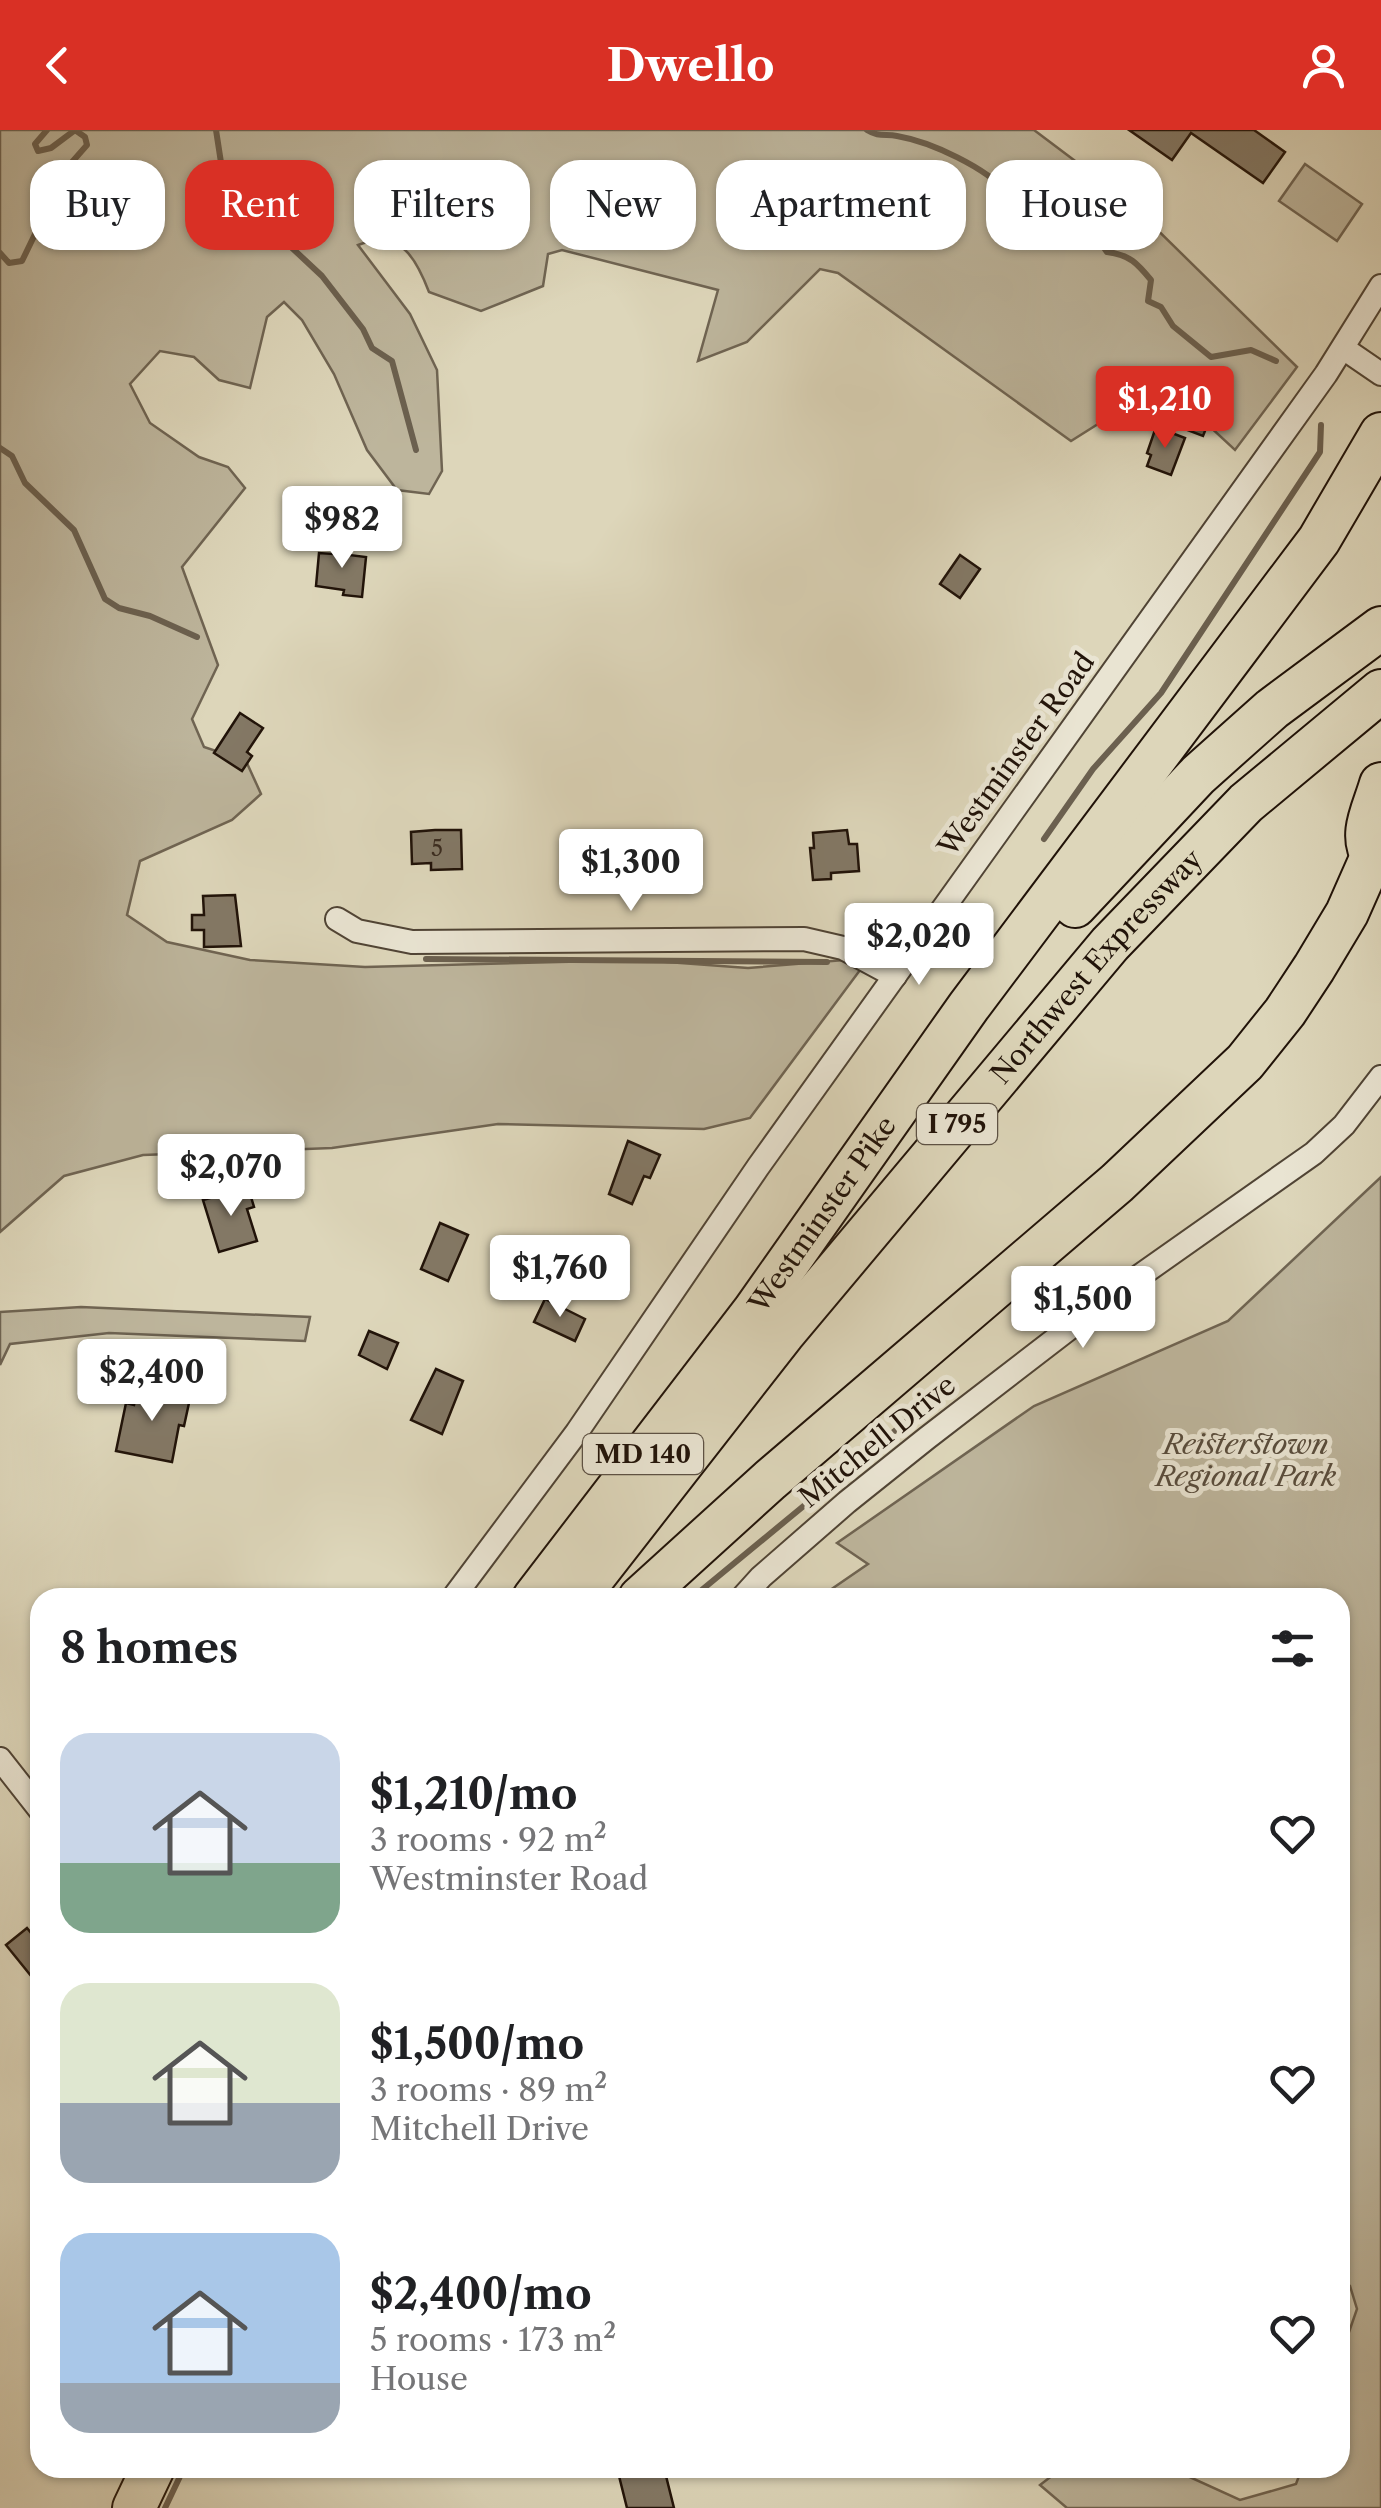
<!DOCTYPE html>
<html lang="en">
<head>
<meta charset="utf-8">
<style>
	body { margin:0; font-family:"Libre Caslon Text",serif; background:#f2f2f2; color:#202124; height:100vh; display:flex; flex-direction:column; font-size:38px; white-space:nowrap }
	* { box-sizing:border-box; margin:0 }
	p { font-size:32px; color:#757577 }
	.icon { flex:none; width:55px; height:55px; fill:none; stroke:currentColor; stroke-width:2; stroke-linecap:round; stroke-linejoin:round }
	.map { position:relative; flex:1; overflow:hidden }
	.panel { position:absolute; left:30px; top:1458px; width:1320px; height:890px; display:flex; flex-direction:column; background:#fff; border-radius:30px; box-shadow:0 2px 8px #0004 }
	.panel>* { flex:none }
	.banner { position:absolute; left:30px; top:30px; width:1322px; height:90px; display:flex; gap:20px }
	.price { position:absolute; translate:-50% -85px; padding:0 22px; border-radius:10px; background:#fff; color:#222; font-size:32px; line-height:65px; filter:drop-shadow(0 2px 5px #0008) }
	.price::after { content:''; position:absolute; left:50%; top:60px; width:30px; height:22px; margin-left:-15px; background:inherit; clip-path:polygon(0 0,100% 0,50% 100%) }
	.price.selected { background:#d93025; color:#fff }
	ul { padding:0; list-style:none }
	li { display:flex; align-items:center; gap:30px; height:250px; padding:0 30px }
	li span { display:grid; place-items:center; flex:none; width:280px; height:200px; border-radius:30px; color:#555 }
	li>.icon { margin-inline-start:auto }
	span .icon { width:120px; height:120px; fill:#fffc; stroke-width:1 }
	li b { font-size:42px }
	h2 { display:flex; justify-content:space-between; align-items:center; height:120px; padding:0 30px; font-size:42px }
	.tag { padding:0 35px; border-radius:30px; background:#fff; box-shadow:0 2px 8px #0004; font-size:35px; line-height:90px }
	.tag.selected { background:#d93025; color:#fff }
	header { display:flex; justify-content:space-between; align-items:center; height:130px; padding:0 30px; background:#d93025; color:#fff; font-size:45px; font-weight:800 }
	.map>svg:first-child { display:block }
	.green { fill:#bdb59c; stroke:#6f6452; stroke-width:2.5 }
	.lines { fill:none; stroke-linecap:round; stroke-linejoin:round }
	.stream { stroke:#6b604f; stroke-width:6 }
	.building { fill:#837865; stroke:#211309; stroke-width:2.5 }
	.street-casing { stroke:#504435; stroke-width:26 }
	.highway-casing { stroke:#211309; stroke-width:46 }
	.street { stroke:#e9e4d2; stroke-width:22 }
	.highway { stroke:#ddd6ba; stroke-width:42 }
	.labels { text-anchor:middle; stroke-width:10; stroke-linejoin:round; paint-order:stroke }
	.number-label { font-size:22px; fill:#3a2c20 }
	.shield { fill:#e9e4d2; stroke:#5d5245; stroke-width:2.5 }
	.shield-label { font-size:25px; font-weight:bold; fill:#211309 }
	.street-label { font-size:28px; fill:#211309; stroke:#e9e4d2 }
	.park-label { font-size:28px; font-style:italic; fill:#584c3c; stroke:#e9e4d2 }
</style>
</head>
<body>
<header><svg class="icon" aria-label="back" viewBox="0 0 24 24"><path d="M15 5l-7 7 7 7"/></svg>Dwello<svg class="icon" aria-label="person" viewBox="0 0 24 24"><circle cx="12" cy="8" r="4"/><path d="M4 21q1-7 8-7t8 7"/></svg></header>
<div class="map">
<svg width="1381" height="2378" viewBox="0 0 1381 2378">
	<rect width="100%" height="100%" fill="#ddd6ba"/>
	<filter id="stains"><feTurbulence type="fractalNoise" baseFrequency=".002" numOctaves="4"/><feColorMatrix values="0 0 0 0 .2 0 0 0 0 .09 0 0 0 0 .02 0 0 0 .5 -.17"/></filter>
	<radialGradient id="worn" r=".72"><stop offset=".6" stop-color="#630" stop-opacity="0"/><stop offset="1" stop-color="#630" stop-opacity=".3"/></radialGradient>
	<!-- green -->
	<g class="green">
		<path d="M0,0H1034L1127,70L1297,237L1235,320L1192,280L1125,277L1071,311L838,143L820,139L747,212L698,231L718,160L562,120L548,124L543,156L481,181L429,162C416,128 401,99 358,115L410,184L437,240L442,341L429,364L397,360L367,320L334,244L302,190L284,172L267,187L250,258L219,250L194,227L160,221L130,254L150,293L199,327L228,337L245,358L182,437L218,535L192,589L204,617L246,631L261,664L232,690L140,731L127,785L167,812L250,830L365,837L640,830L748,838L869,828L750,988L704,999L498,994L332,1018L143,1025L64,1046L0,1102Z"/>
		<polygon points="1305,34 1362,74 1337,111 1279,71"/>
		<polygon points="1381,1047 1381,2378 1067,2378 1040,2355 1062,2338 1170,2338 1240,2370 1296,2354 1302,2338 1340,2338 1340,2228 1357,2179 1350,2156 1340,2147 1340,1468 820,1467 868,1434 837,1413 1034,1276 1228,1191"/>
		<polygon points="81,1177 310,1187 305,1211 109,1203 10,1214 0,1235 0,1182"/>
	</g>
	<g class="lines">
		<!-- stream -->
		<g class="stream">
			<polyline points="216,0 224,52 269,73 291,117 322,146 363,199 372,218 392,231 416,320"/>
			<path d="M867,0C878,7 885,4 897,6C932,12 986,38 1008,63C1019,63 1031,61 1041,64C1065,70 1094,102 1107,122C1130,125 1137,133 1151,150L1148,171L1161,177L1173,196L1211,227L1251,220L1276,231"/>
			<polyline points="0,123 9,133 22,131 37,100 53,77 58,48 87,15 85,7 75,0 51,18 38,21 35,14 47,0"/>
			<polyline points="0,318 12,326 25,353 74,400 105,469 119,478 150,486 197,507"/>
			<polyline points="1044,709 1093,639 1161,563 1320,322 1321,295"/>
			<polyline points="426,829 827,832"/>
			<polyline points="692,1468 925,1276"/>
			<polyline points="165,2378 184,2338"/>
		</g>
	</g>
	<!-- building -->
	<g class="building">
		<polygon points="1129,0 1254,0 1285,22 1263,53 1191,3 1172,30"/>
		<polygon points="1185,276 1211,286 1203,306 1177,296"/>
		<polygon points="1156,297 1185,308 1171,345 1147,336 1151,325 1147,323"/>
		<polygon points="334,415 350,417 349,425 366,427 362,467 343,465 344,460 316,456 319,423 333,424"/>
		<polygon points="960,425 980,439 960,468 940,454"/>
		<polygon points="240,583 263,598 247,622 252,626 242,641 214,623"/>
		<polygon points="435,700 461,700 462,739 431,740 431,733 412,734 411,702"/>
		<polygon points="847,700 849,714 857,714 859,741 831,743 831,749 813,750 810,718 814,718 813,703"/>
		<polygon points="609,711 625,711 625,723 639,723 639,757 592,757 592,722 609,723"/>
		<polygon points="235,765 241,816 204,817 204,800 192,800 192,785 204,785 203,766"/>
		<polygon points="628,1011 660,1025 650,1048 644,1046 632,1074 609,1064"/>
		<polygon points="248,1057 254,1077 247,1079 257,1111 219,1122 203,1070"/>
		<polygon points="440,1093 468,1105 448,1151 421,1139"/>
		<polygon points="545,1169 585,1189 575,1211 534,1192"/>
		<polygon points="369,1201 398,1213 387,1239 359,1225"/>
		<polygon points="436,1239 463,1251 442,1304 411,1290"/>
		<polygon points="139,1251 162,1255 160,1267 189,1273 184,1296 179,1295 172,1332 116,1321 126,1273 134,1275"/>
		<polygon points="27,1798 40,1814 40,1857 6,1815"/>
		<polygon points="617,2338 664,2338 674,2378 627,2378"/>
	</g>
	<g class="lines">
		<!-- street casing -->
		<g class="street-casing">
			<g id="street">
				<polyline points="1343,218 1381,244"/>
				<polyline points="337,789 357,801 412,812 804,809 843,818 895,846"/>
				<polyline points="453,1468 577,1302 758,1037 1326,244 1381,156"/>
				<polyline points="742,1468 761,1447 847,1372 927,1308 1114,1164 1314,1023 1344,995 1381,947"/>
				<polyline points="0,1629 40,1680"/>
			</g>
		</g>
		<!-- highway casing -->
		<g class="highway-casing">
			<g id="highway">
				<path d="M1374,728C1358,705 1374,679 1381,654"/>
				<polyline points="1075,776 1198,645 1272,579 1381,498"/>
				<path id="s1" d="M534,1468L754,1181L969,876L1319,410L1381,304"/>
				<path id="s2" d="M577,1468L783,1204L1110,814L1246,673L1381,561"/>
				<polyline points="640,1468 770,1350 1117,1053 1245,932 1285,882 1314,838 1347,783 1381,706"/>
				<polyline points="134,2378 153,2338"/>
			</g>
		</g>
		<!-- street -->
		<use href="#street" class="street"/>
		<!-- highway -->
		<use href="#highway" class="highway"/>
	</g>
	<g class="labels">
		<!-- number labels -->
		<g class="number-label">
			<text x="437" y="726">5</text>
		</g>
		<!-- shield labels -->
		<g class="shield">
			<rect x="917" y="974" width="80" height="40" rx="8"/>
			<rect x="583" y="1304" width="120" height="40" rx="8"/>
		</g>
		<g class="shield-label">
			<text x="957" y="1003">I 795</text>
			<text x="643" y="1333">MD 140</text>
		</g>
		<!-- street labels -->
		<g class="street-label">
			<text transform="translate(1016 624) rotate(-54)" y="10">Westminster Road</text>
			<text dy="10" stroke="none"><textPath href="#s2" startOffset="818">Northwest Expressway</textPath></text>
			<text dy="10" stroke="none"><textPath href="#s1" startOffset="480">Westminster Pike</textPath></text>
			<text transform="translate(877 1311) rotate(-39)" y="10">Mitchell Drive</text>
		</g>
		<!-- park labels -->
		<g class="park-label">
			<text x="1246" y="1324">Reisterstown<tspan x="1246" dy="32">Regional Park</tspan></text>
		</g>
	</g>
	<rect width="100%" height="100%" filter="url(#stains)"/>
	<rect width="100%" height="100%" fill="url(#worn)"/>
</svg>
<b class="price selected" style="left:1165px;top:321px">$1,210</b>
<b class="price" style="left:342px;top:441px">$982</b>
<b class="price" style="left:631px;top:784px">$1,300</b>
<b class="price" style="left:919px;top:858px">$2,020</b>
<b class="price" style="left:231px;top:1089px">$2,070</b>
<b class="price" style="left:560px;top:1190px">$1,760</b>
<b class="price" style="left:1083px;top:1221px">$1,500</b>
<b class="price" style="left:152px;top:1294px">$2,400</b>
<div class="banner">
<a class="tag">Buy</a>
<a class="tag selected">Rent</a>
<a class="tag">Filters</a>
<a class="tag">New</a>
<a class="tag">Apartment</a>
<a class="tag">House</a>
</div>
<section class="panel">
<h2>8 homes<svg class="icon" aria-label="filters" viewBox="0 0 24 24"><path d="M4 7h16M4 17h16"/><circle cx="9" cy="7" r="2"/><circle cx="15" cy="17" r="2"/></svg></h2>
<ul>
<li><span style="background:linear-gradient(#c9d6e8 65%,#7fa58c 0)"><svg class="icon" aria-label="home" viewBox="0 0 24 24"><path d="M3 11l9-7 9 7M6 9v11h12V9"/></svg></span><div><b>$1,210/mo</b><p>3 rooms · 92 m²</p><p>Westminster Road</p></div><svg class="icon" aria-label="heart" viewBox="0 0 24 24"><path d="M12 20l-8-8c-3-5 5-10 8-4 3-6 11-1 8 4z"/></svg></li>
<li><span style="background:linear-gradient(#dfe7d0 60%,#9aa5b1 0)"><svg class="icon" aria-label="home" viewBox="0 0 24 24"><path d="M3 11l9-7 9 7M6 9v11h12V9"/></svg></span><div><b>$1,500/mo</b><p>3 rooms · 89 m²</p><p>Mitchell Drive</p></div><svg class="icon" aria-label="heart" viewBox="0 0 24 24"><path d="M12 20l-8-8c-3-5 5-10 8-4 3-6 11-1 8 4z"/></svg></li>
<li><span style="background:linear-gradient(#a9c7e8 75%,#9aa5b1 0)"><svg class="icon" aria-label="home" viewBox="0 0 24 24"><path d="M3 11l9-7 9 7M6 9v11h12V9"/></svg></span><div><b>$2,400/mo</b><p>5 rooms · 173 m²</p><p>House</p></div><svg class="icon" aria-label="heart" viewBox="0 0 24 24"><path d="M12 20l-8-8c-3-5 5-10 8-4 3-6 11-1 8 4z"/></svg></li>
</ul>
</section>
</div>
</body>
</html>
